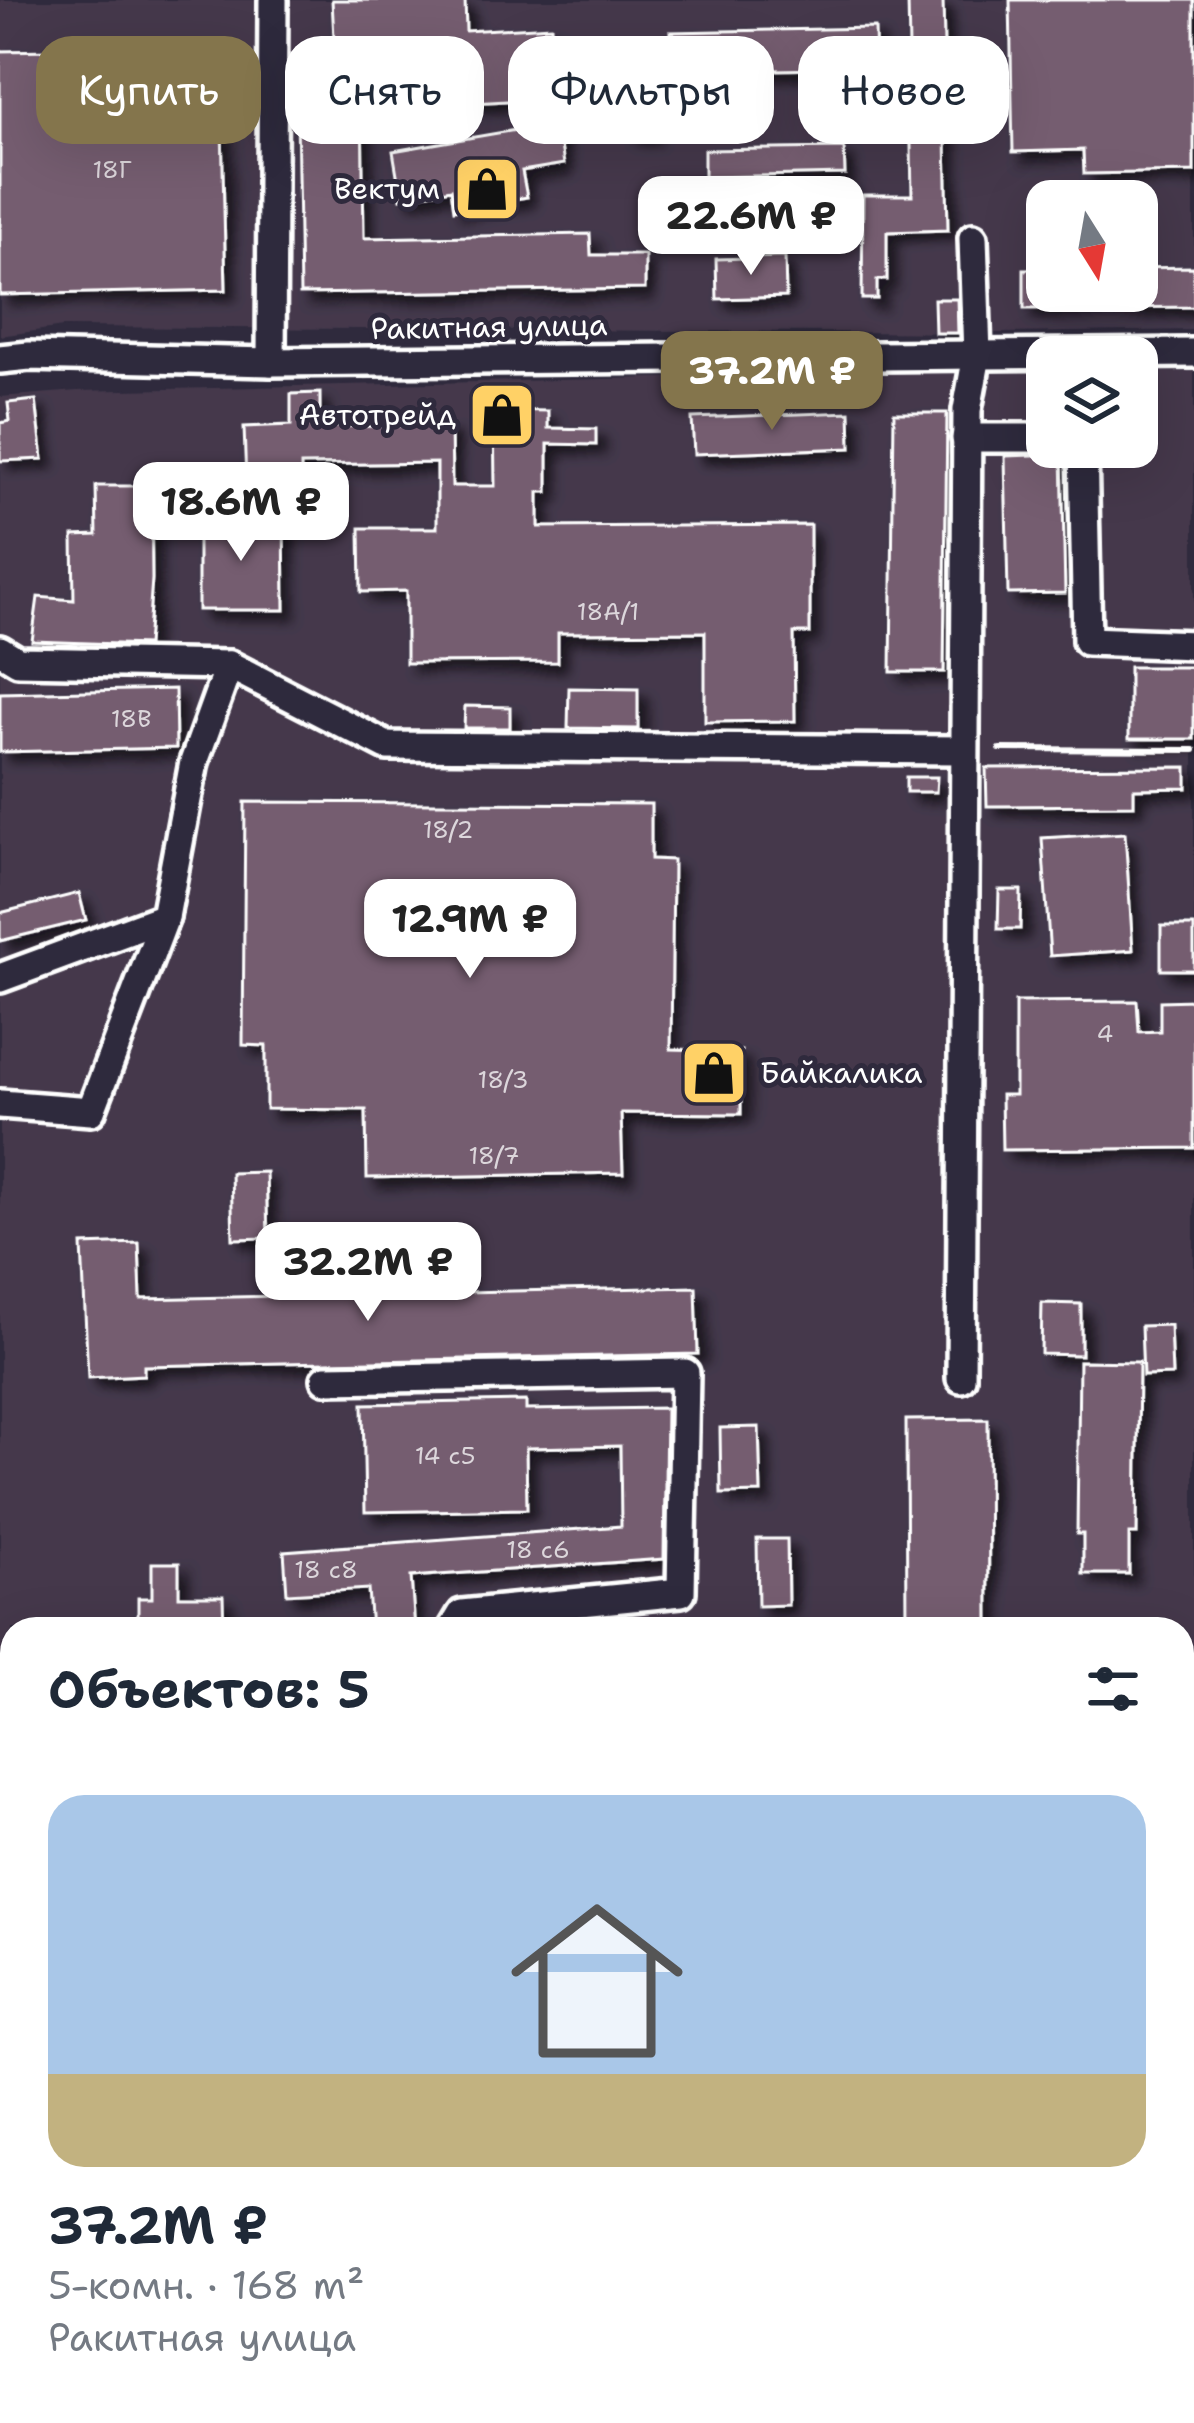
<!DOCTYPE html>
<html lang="ru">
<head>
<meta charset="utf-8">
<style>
	body { margin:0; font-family:"Shantell Sans",sans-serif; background:#f6f6f7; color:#1f2937; height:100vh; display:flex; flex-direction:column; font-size:45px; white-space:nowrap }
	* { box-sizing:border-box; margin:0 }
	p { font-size:39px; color:#747a83 }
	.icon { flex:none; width:66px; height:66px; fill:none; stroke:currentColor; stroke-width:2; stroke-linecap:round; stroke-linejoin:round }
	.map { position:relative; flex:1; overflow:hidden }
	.details { position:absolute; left:0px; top:1617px; width:1194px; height:807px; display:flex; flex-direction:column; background:#fff; border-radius:36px 36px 0 0; box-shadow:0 12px 48px #0002 }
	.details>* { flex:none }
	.hud { position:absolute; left:36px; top:36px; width:1122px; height:108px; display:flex; gap:24px }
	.needle { width:78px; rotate:169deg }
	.buttons { position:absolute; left:1026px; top:180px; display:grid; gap:24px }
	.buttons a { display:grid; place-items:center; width:132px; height:132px; border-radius:24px; background:#fff; box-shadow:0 12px 48px #0002; font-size:60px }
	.price { position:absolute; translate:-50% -102px; padding:0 27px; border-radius:24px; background:#fff; color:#222; font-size:39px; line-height:78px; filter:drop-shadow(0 3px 6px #0008) }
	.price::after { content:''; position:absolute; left:50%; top:72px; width:36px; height:27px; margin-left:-18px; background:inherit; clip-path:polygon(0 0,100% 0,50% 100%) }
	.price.active { background:#84754c; color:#fff }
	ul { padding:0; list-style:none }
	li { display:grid; align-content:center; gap:24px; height:636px; padding:0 48px }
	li+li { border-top:3px solid #e0e1e3 }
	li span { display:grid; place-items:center; height:372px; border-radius:36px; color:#555 }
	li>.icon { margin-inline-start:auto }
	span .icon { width:216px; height:216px; fill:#fffc; stroke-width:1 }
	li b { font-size:51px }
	h2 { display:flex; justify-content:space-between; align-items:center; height:144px; padding:0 48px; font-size:51px }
	.tag { padding:0 42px; border-radius:36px; background:#fff; box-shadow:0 12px 48px #0002; font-size:42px; line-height:108px }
	.tag.active { background:#84754c; color:#fff }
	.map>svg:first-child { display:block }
	.built { fill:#44394c; fill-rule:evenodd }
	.building { fill:#745d70; stroke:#fff; stroke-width:3; filter:url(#shadow) }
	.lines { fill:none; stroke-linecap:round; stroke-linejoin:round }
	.minor-casing { stroke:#fff; stroke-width:36 }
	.minor { stroke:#2f2a3d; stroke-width:27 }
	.rail { stroke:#fff; stroke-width:6 }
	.labels { text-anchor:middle; stroke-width:10; stroke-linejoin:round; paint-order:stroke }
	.number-label { font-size:24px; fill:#dcd6db }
	.poi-label { font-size:30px; fill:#fff; stroke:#2f2a3d; text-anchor:end }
	.street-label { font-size:30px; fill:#fff; stroke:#2f2a3d }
</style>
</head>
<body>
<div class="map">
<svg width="1194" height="2423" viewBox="0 0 1194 2423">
	<defs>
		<filter id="shadow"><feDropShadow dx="9" dy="9" stdDeviation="6" flood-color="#0009"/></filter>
	</defs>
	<rect width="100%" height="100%" fill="#2f2a3d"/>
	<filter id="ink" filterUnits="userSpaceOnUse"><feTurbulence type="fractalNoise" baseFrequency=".00833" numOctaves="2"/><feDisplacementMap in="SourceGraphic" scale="24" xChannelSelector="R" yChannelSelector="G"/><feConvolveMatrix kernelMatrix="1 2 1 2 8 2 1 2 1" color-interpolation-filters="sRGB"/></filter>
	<g filter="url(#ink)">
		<!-- built -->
		<g class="built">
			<path d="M0,0H1194V330L1003,333L63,327L0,336ZM1047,201H1137V291H1047Z"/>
			<polygon points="1137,368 1194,368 1194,2060 1182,2058 1182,1629 12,1629 12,1779 0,1776 0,397 77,391 1047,369 1047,447 1137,447"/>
		</g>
		<!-- building -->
		<g class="building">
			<polygon points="332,0 465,0 466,31 551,26 553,64 558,64 557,98 386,108 375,43 361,44 364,238 590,234 591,255 645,255 645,289 300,294 297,113 338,113"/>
			<polygon points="908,0 943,0 948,230 887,232 887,280 877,280 877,299 862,299 863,195 912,195"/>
			<polygon points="1010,0 1194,0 1194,172 1084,174 1083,150 1013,152"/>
			<polygon points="875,28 876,68 671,72 670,32"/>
			<polygon points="220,47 226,290 0,295 0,51"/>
			<polygon points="631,100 651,101 649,135 629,134"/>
			<polygon points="557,123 564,164 522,171 527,197 454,210 451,189 401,198 393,151"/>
			<polygon points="844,148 845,174 704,177 704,150"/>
			<polygon points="785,257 786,297 717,299 716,259"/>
			<polygon points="1194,267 1194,307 1024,309 1024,269 1047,269 1047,291 1137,291 1137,268"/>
			<polygon points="934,299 957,299 958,333 935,333"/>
			<polygon points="320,393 320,427 451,425 452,486 495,486 494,410 548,411 548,428 596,429 596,445 548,444 548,492 539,492 539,527 810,525 810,633 794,633 795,721 705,722 705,632 558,633 558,662 406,663 406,591 361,592 360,528 437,528 437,463 301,465 301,479 246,481 244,427 291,425 291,394"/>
			<polygon points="36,400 43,459 0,461 0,423 10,421 8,403"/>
			<polygon points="850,412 851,448 694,454 692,418"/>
			<polygon points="894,413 947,413 944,672 891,672"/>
			<polygon points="1062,454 1065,593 1008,594 1005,456"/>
			<polygon points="96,486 151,486 152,579 147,645 32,641 38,597 74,600 73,536 97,535"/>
			<polygon points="198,517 284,517 285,610 198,610"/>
			<rect x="1129" y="667" width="65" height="72"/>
			<polygon points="569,688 638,689 638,729 568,728"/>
			<polygon points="175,689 176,748 0,752 0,693"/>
			<polygon points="465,706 510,707 510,728 464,728"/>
			<polygon points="1187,767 1187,788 1134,789 1134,805 987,806 986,768"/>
			<polygon points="906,777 937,777 936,792 906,792"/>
			<polygon points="245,802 651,804 651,859 673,860 671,1049 741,1051 741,1114 621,1113 623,1173 367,1178 366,1110 266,1109 266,1046 243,1045"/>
			<polygon points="1125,833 1133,950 1050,956 1042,838"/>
			<polygon points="999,890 1021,890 1020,929 998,929"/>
			<polygon points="79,893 86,920 0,941 0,913"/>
			<rect x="1161" y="926" width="33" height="44"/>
			<polygon points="1194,1000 1194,1148 1002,1150 1001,1095 1015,1095 1015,1002 1137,1001 1139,1032 1160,1031 1160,1001"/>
			<polygon points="266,1172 268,1238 233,1239 231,1173"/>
			<polygon points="139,1243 141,1299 696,1287 698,1354 144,1366 144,1375 88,1378 82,1245"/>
			<polygon points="1042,1303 1081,1304 1081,1355 1041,1354"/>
			<polygon points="1170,1325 1172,1375 1143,1376 1141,1326"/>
			<polygon points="1079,1361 1139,1362 1137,1534 1129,1534 1129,1574 1083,1574 1083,1534 1077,1534"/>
			<polygon points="526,1401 526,1410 666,1408 664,1559 411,1577 415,1629 371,1629 368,1589 287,1594 284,1551 621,1526 620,1446 526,1448 527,1509 365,1512 363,1404"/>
			<polygon points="988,1419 989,1629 907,1629 906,1420"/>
			<polygon points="759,1427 761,1493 721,1494 720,1428"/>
			<polygon points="757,1539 787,1539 788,1605 758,1606"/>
			<polygon points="152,1563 179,1563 179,1596 223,1596 224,1629 138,1629 138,1598 152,1598"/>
		</g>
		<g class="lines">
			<!-- minor casing -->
			<g class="minor-casing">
				<g id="minor">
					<polyline points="0,359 29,356 271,362 1194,353"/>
					<polyline points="271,362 273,0"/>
					<polyline points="966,438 1047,438"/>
					<polyline points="1083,447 1087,641 1194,645"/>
					<polyline points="0,650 18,661 229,665 387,746 963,750"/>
					<polyline points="0,978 165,917 194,762 229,665"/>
					<polyline points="0,1104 91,1111 165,917"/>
					<polyline points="961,1378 967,410 977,355 973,238"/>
					<polyline points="326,1379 685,1373 681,1592 462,1614 453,1629"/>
					<polyline points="0,1796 12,1799"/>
					<polyline points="1182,2090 1194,2091"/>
					<polyline points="0,2271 12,2280"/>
				</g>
			</g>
			<!-- minor -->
			<use href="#minor" class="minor"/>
			<!-- rail -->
			<polyline class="rail" points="1000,749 1194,750"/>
		</g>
	</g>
	<!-- icons -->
	<defs>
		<g id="shop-square" transform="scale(3.45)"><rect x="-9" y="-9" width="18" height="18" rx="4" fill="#ffd166" stroke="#2f2a3d"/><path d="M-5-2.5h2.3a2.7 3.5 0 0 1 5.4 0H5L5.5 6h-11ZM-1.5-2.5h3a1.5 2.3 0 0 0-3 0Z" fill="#111"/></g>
	</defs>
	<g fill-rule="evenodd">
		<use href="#shop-square" x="487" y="189"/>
		<use href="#shop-square" x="502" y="415"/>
		<use href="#shop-square" x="714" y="1073"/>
	</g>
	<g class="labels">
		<!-- number labels -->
		<g class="number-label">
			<text x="112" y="178">18Г</text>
			<text x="608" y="620">18А/1</text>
			<text x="131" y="727">18В</text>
			<text x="448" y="838">18/2</text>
			<text x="1105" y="1042">4</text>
			<text x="503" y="1088">18/3</text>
			<text x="494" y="1164">18/7</text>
			<text x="445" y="1464">14 с5</text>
			<text x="538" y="1558">18 с6</text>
			<text x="326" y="1578">18 с8</text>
		</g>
		<!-- poi labels -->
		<g class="poi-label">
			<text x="440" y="199">Вектум</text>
			<text x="456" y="425">Автотрейд</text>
			<text x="760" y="1083" text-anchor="start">Байкалика</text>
		</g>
		<!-- street labels -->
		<g class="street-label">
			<text transform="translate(489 327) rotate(-1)" y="10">Ракитная улица</text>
		</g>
	</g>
</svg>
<div class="buttons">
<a><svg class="needle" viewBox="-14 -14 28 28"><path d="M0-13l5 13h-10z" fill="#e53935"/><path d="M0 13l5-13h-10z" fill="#747a83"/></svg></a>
<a><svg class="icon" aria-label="layers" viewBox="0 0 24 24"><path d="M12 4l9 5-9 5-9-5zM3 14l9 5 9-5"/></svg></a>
</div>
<b class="price" style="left:751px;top:278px">22.6M ₽</b>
<b class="price active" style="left:772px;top:433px">37.2M ₽</b>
<b class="price" style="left:241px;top:564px">18.6M ₽</b>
<b class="price" style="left:470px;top:981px">12.9M ₽</b>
<b class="price" style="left:368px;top:1324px">32.2M ₽</b>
<div class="hud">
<a class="tag active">Купить</a>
<a class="tag">Снять</a>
<a class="tag">Фильтры</a>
<a class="tag">Новое</a>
</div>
<section class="details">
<h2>Объектов: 5<svg class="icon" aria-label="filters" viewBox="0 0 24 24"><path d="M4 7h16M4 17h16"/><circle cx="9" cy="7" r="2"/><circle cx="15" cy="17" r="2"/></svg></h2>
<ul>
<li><span style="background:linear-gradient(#a9c7e8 75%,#c2b280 0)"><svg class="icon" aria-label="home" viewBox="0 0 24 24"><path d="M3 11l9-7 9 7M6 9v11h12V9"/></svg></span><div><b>37.2M ₽</b><p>5-комн. · 168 m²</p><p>Ракитная улица</p></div></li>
</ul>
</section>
</div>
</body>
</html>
